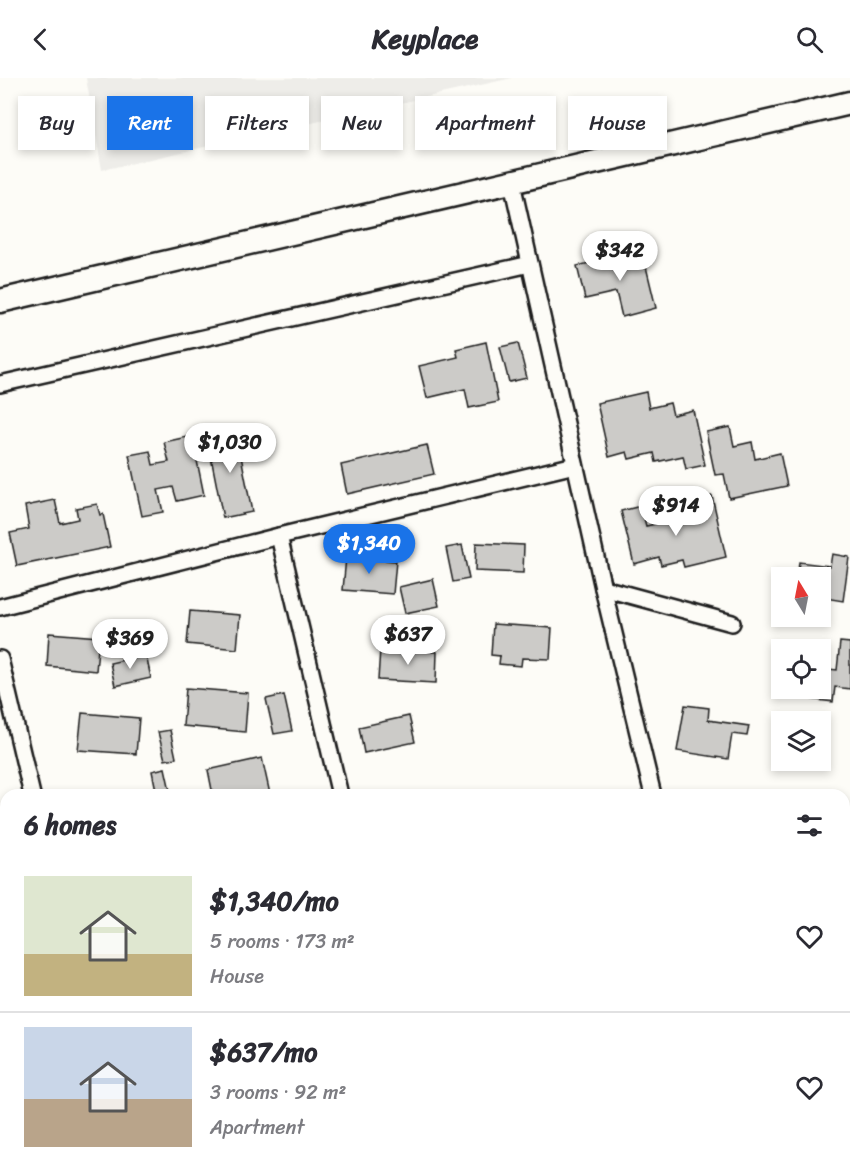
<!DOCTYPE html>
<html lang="en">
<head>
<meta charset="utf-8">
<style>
	body { margin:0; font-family:Sriracha,sans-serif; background:#f2f2f3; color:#2b2b33; height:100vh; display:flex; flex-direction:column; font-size:22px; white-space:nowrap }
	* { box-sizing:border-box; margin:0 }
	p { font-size:20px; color:#7c7c81 }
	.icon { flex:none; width:33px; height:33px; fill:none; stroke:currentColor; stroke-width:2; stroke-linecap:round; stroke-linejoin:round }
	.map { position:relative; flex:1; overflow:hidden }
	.side { position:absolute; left:0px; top:711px; width:850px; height:384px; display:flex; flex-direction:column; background:#fff; border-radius:18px 18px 0 0; box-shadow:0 3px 9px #0003 }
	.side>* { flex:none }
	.top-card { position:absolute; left:18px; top:18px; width:814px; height:54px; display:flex; gap:12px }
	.needle { width:39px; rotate:350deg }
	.buttons { position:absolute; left:771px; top:489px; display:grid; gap:12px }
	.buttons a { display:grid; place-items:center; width:60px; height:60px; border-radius:0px; background:#fff; box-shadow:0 3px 9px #0003; font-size:30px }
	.price { position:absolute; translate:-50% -51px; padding:0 14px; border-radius:21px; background:#fff; color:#222; font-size:20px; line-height:39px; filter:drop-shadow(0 2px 3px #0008) }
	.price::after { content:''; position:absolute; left:50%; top:36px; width:18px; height:14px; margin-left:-9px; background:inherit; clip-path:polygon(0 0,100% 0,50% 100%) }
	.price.current { background:#1a73e8; color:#fff }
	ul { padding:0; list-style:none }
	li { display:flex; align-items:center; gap:18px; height:150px; padding:0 24px }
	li+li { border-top:2px solid #e1e1e2 }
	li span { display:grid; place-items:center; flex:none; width:168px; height:120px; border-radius:0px; color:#555 }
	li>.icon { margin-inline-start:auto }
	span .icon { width:72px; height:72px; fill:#fffc; stroke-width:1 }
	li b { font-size:26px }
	h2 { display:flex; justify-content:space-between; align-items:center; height:72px; padding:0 24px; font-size:26px }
	.tag { padding:0 21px; border-radius:0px; background:#fff; box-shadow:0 3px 9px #0003; font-size:21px; line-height:54px }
	.tag.current { background:#1a73e8; color:#fff }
	header { display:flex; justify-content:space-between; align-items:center; height:78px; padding:0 24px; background:#fff; font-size:27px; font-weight:700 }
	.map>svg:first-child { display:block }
	.built { fill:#eeede9 }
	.building { fill:#cccbc8; stroke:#1c1c1c; stroke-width:1.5 }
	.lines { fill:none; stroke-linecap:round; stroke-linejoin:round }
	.street-casing { stroke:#1c1c1c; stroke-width:20 }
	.secondary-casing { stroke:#1c1c1c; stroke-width:27 }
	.street { stroke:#fdfcf7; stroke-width:15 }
	.secondary { stroke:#fdfcf7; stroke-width:22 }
</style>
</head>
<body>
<header><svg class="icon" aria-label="back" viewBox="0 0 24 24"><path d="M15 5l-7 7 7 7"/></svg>Keyplace<svg class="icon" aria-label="search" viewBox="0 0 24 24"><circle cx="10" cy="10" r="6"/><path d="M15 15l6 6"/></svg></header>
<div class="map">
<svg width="850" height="1095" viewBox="0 0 850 1095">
	<rect width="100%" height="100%" fill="#fdfcf7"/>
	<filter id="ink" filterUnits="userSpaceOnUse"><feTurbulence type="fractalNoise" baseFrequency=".0167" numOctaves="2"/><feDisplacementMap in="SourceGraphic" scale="12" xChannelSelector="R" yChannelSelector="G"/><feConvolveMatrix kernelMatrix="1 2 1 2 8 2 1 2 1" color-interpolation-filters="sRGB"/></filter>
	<g filter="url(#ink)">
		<!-- built -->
		<polygon class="built" points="86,0 512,0 102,92"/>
		<!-- building -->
		<g class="building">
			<polygon points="642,172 656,230 622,239 616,214 585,221 577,188"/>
			<polygon points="486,264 498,324 469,330 465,311 427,320 419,288 458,279 456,271"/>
			<polygon points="518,265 527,300 509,304 500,269"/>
			<polygon points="646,314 649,330 670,325 673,337 693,332 705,387 686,391 683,378 656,384 654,375 629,381 627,374 609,379 597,325"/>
			<polygon points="730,349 734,368 752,364 755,381 780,375 787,408 729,420 724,396 715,397 706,354"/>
			<polygon points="236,353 252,434 223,440 207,359"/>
			<polygon points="192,358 204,417 177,423 173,409 158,412 163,434 142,438 129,377 150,373 153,387 169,384 164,364"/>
			<polygon points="427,367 434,396 347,416 341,387"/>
			<polygon points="712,418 726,479 684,489 682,482 661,487 659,479 634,486 621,433 641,428 646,448 668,443 670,448 696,442 692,423"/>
			<polygon points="55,422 60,445 78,441 76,430 97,426 100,437 103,436 110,469 17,488 10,455 29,451 25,428"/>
			<polygon points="476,465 524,467 523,495 475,493"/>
			<polygon points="462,467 469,501 453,504 446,470"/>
			<polygon points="832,476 849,479 843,523 825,520 826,514 820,513 820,500 797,500 799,484 830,488"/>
			<polygon points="346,479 396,483 393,516 343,512"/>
			<polygon points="433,501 439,528 405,535 399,509"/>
			<polygon points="190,533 240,537 237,571 187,566"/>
			<polygon points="493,546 552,550 550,581 522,580 521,588 499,586 500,578 491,577"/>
			<polygon points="49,555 99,559 96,593 47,588"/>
			<polygon points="840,564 850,565 850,611 835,609 833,624 776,617 782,573 782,610 820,610 820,590 837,592"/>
			<polygon points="782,566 816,570 816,572 782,572"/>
			<polygon points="380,571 437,574 436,605 378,602"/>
			<polygon points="146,577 151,600 115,608 110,585"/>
			<polygon points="186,610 248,615 245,654 183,648"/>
			<polygon points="284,617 292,653 274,656 266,621"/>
			<polygon points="685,627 709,630 708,642 749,648 747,658 732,656 728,681 677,673"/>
			<polygon points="82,635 139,640 136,676 78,672"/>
			<polygon points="409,638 415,664 364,675 359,649"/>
			<polygon points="170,652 176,680 165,682 158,654"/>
			<polygon points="262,680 270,716 213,717 208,692"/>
			<polygon points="165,690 171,717 157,717 152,693"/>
			<polygon points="844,737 850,737 850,769 844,768"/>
			<polygon points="6,936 6,977 0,979 0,937"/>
			<polygon points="120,1089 153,1089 154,1095 122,1095"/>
		</g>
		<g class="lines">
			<!-- street casing -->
			<g class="street-casing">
				<g id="street">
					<polyline points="512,105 603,510 653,717"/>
					<polyline points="0,306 530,186"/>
					<polyline points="279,458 340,717"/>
					<polyline points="603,510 732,545"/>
					<polyline points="0,529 279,458 575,387"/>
					<polyline points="0,581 32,717"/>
					<polyline points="0,893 6,892"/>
					<polyline points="216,1089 217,1095"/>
				</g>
			</g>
			<!-- secondary casing -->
			<g class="secondary-casing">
				<polyline id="secondary" points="0,223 850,25"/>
			</g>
			<!-- street -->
			<use href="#street" class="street"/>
			<!-- secondary -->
			<use href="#secondary" class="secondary"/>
		</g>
	</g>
</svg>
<div class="buttons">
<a><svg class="needle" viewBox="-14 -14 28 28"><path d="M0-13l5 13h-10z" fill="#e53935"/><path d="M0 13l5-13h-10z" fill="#7c7c81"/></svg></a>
<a><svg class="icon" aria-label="locate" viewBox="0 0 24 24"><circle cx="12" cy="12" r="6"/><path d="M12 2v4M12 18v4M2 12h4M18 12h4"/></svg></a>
<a><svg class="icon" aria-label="layers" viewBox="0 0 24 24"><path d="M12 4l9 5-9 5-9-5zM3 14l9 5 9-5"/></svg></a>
</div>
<b class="price" style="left:620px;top:204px">$342</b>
<b class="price" style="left:230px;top:396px">$1,030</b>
<b class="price" style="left:676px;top:459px">$914</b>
<b class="price current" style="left:369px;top:497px">$1,340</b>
<b class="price" style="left:408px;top:588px">$637</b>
<b class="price" style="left:130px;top:592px">$369</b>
<div class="top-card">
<a class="tag">Buy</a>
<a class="tag current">Rent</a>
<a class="tag">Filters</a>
<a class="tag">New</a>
<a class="tag">Apartment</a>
<a class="tag">House</a>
</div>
<section class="side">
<h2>6 homes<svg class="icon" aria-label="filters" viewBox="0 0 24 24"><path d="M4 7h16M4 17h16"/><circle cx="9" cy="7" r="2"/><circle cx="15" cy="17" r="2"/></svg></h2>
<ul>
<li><span style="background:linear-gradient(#dfe7d0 65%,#c2b280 0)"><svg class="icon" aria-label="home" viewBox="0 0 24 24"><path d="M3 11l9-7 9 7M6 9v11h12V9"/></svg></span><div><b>$1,340/mo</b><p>5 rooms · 173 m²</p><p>House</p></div><svg class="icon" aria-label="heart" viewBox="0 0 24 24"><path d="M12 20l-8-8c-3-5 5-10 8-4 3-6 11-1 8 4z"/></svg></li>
<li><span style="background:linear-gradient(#c9d6e8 60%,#b9a48a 0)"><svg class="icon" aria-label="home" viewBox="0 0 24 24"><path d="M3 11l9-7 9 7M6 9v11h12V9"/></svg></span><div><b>$637/mo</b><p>3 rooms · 92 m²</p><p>Apartment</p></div><svg class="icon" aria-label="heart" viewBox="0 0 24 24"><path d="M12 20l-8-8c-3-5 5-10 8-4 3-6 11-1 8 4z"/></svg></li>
</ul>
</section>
</div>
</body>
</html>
